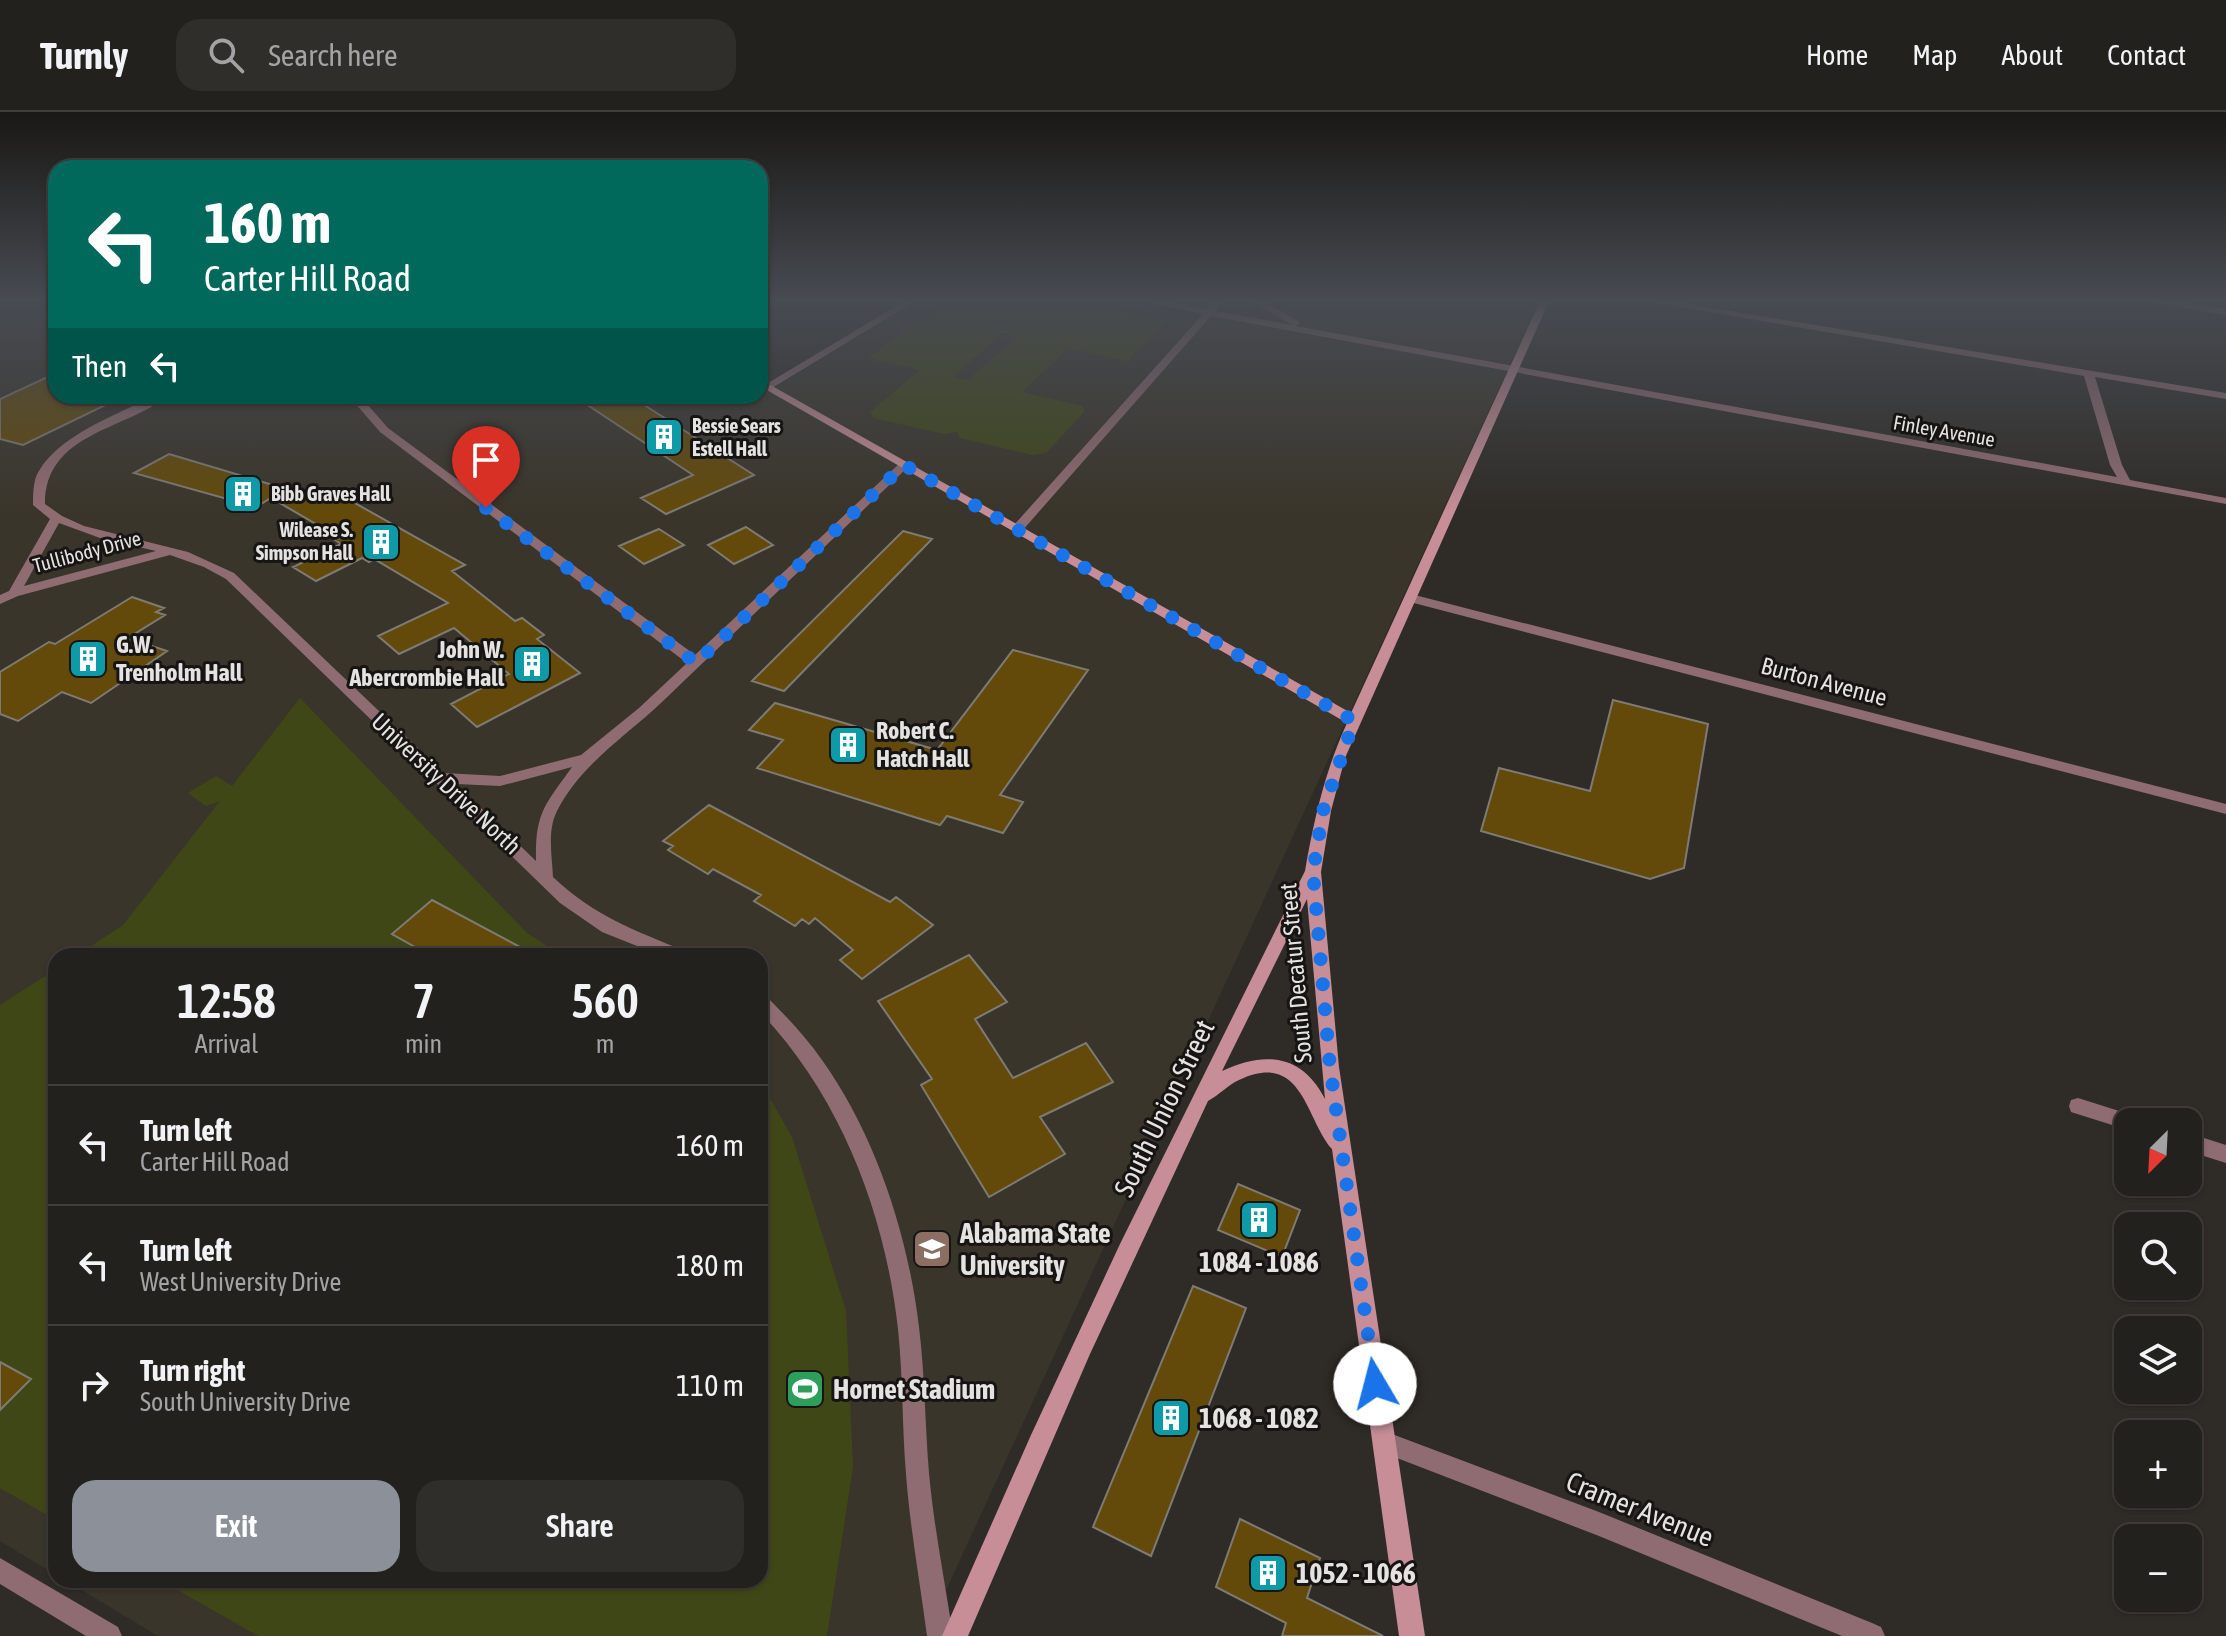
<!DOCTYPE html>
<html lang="en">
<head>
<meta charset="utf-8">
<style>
	:root { --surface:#23211d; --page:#2f2e2a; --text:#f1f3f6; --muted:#a3a3a4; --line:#403e3b; --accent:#8c9099 }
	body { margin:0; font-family:"Asap Condensed",sans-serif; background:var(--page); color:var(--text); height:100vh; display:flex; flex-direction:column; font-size:30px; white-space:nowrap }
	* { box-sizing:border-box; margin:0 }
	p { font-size:26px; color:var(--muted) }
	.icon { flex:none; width:44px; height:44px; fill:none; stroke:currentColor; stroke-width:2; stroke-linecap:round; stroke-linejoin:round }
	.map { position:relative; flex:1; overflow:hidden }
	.drawer { position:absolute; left:48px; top:836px; width:720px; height:640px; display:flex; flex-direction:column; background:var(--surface); border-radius:24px; box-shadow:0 2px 6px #0004,0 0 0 2px var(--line) }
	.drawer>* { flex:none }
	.guide { position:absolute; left:48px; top:48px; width:720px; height:244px; border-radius:24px; box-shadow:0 2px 6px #0004,0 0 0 2px var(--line); background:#00695c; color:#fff; overflow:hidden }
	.needle { width:52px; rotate:204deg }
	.buttons { position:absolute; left:2114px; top:996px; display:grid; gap:16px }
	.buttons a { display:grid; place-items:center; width:88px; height:88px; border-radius:16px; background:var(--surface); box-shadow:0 2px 6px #0004,0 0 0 2px var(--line); font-size:40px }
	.pin { position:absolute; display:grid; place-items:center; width:68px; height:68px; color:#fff; margin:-82px -34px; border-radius:50% 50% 50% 0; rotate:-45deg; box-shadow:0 0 8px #0007 }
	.pin .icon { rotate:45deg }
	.me { position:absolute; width:88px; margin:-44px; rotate:352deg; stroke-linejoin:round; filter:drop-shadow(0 0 6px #0008) }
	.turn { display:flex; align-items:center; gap:28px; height:168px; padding:0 24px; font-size:36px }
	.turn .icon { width:104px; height:104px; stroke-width:2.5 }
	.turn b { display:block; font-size:56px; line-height:68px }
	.then { display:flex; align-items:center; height:76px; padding:0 24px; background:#0003; gap:16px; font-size:30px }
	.eta { display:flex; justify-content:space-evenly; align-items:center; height:136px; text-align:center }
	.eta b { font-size:48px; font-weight:600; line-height:56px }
	.primary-button { display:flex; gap:16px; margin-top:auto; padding:16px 24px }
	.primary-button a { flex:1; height:92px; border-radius:24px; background:var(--accent); color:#fff; font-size:32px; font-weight:600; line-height:92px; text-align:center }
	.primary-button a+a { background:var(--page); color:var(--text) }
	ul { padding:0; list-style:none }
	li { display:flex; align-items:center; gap:24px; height:120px; padding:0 24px; border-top:2px solid var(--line) }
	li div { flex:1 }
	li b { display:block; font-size:30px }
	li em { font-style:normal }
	header { display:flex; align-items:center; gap:48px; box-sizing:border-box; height:112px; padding:0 40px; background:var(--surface); border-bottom:2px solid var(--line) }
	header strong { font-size:38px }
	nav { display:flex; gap:44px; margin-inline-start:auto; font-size:28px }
	.search { width:560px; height:72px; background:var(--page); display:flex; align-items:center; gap:20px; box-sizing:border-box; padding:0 28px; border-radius:24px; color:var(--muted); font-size:30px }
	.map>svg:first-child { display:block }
	.built { fill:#3a352a }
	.green { fill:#404716; fill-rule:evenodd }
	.building { fill:#634a0a; stroke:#7e7b75; stroke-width:2 }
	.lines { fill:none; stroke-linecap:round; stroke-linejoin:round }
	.minor { fill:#8f6c71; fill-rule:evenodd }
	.secondary { fill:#c78e97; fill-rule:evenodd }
	.route { stroke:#1a73e8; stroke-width:14; stroke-dasharray:0 25.2 }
	.labels { text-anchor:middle; stroke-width:6; stroke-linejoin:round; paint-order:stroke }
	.far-poi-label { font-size:20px; font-weight:bold; fill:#e4e3df; stroke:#161513; text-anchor:start }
	.far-street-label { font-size:20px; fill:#e4e3df; stroke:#161513 }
	.poi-label { font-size:24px; font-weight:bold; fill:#e4e3df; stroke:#161513; text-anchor:start }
	.street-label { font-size:24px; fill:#e4e3df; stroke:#161513 }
	.near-street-label { font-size:28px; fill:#e4e3df; stroke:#161513 }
	.near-poi-label { font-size:28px; font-weight:bold; fill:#e4e3df; stroke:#161513; text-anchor:start }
</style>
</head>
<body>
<header>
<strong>Turnly</strong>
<div class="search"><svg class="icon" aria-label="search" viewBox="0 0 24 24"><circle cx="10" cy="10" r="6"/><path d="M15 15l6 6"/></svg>Search here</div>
<nav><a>Home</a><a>Map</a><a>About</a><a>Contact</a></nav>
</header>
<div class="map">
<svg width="2226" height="1524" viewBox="0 0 2226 1524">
	<rect width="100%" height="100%" fill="#2f2c27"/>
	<!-- built -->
	<path class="built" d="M0 187H56V284H760V275L768 279 920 187H1118L1192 202 1202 187H1540L925 1524H158L65 1468H760V844H56V1463L0 1429Z"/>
	<!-- green -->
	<path class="green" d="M957 187H1059L1167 209 1128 249 1068 236 1022 280 1082 294 1085 299 1046 341 1033 343 960 326 957 320 944 322 873 306 870 300 920 258 868 246 916 209 932 207ZM1002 222 1016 226 968 268 953 265Z
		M300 586 527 821 563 844H76L123 813 220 689 206 694 188 681 216 664 232 674Z
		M56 857V1408L0 1376V893Z
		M760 969 792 1025 846 1199 853 1355 827 1524H258L160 1468H760Z"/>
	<!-- building -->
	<path class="building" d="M56 261V284H124L23 333 0 327V287Z
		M574 284H630L754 363 666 402 641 386 693 363Z
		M169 342 323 388 337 381 465 453 452 459 515 509 522 506 544 523 537 527 580 561 477 615 451 592 509 562 454 516 399 542 378 524 448 491 374 447 369 450 362 446 316 469 293 455 341 432 335 428 340 426 271 386 256 395 134 361Z
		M746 415 773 433 734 452 708 433Z
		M659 417 684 433 644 452 619 434Z
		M903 419 932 427 784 579 752 569Z
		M132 485 164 496 156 500 165 503 128 526 167 539 91 591 62 580 18 609 0 602V560L49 530 55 532Z
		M1013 538 1088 558 1000 683 1023 690 1003 721 947 704 940 713 757 656 783 628 749 618 775 591 937 638Z
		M1613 588 1708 612 1684 756 1650 767 1481 719 1499 656 1590 679Z
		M709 693 890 790 896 785 933 813 862 867 840 848 853 838 815 806 809 812 802 807 795 814 754 789 761 783 713 757 708 762 668 738 673 734 663 729Z
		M432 788 537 844H431L392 822Z
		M969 843 1007 890 975 907 1013 966 1086 931 1113 970 1040 1005 1065 1042 989 1085 921 973 932 967 878 889Z
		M1238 1072 1300 1098 1282 1145 1218 1118Z
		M1193 1174 1246 1196 1151 1444 1093 1415Z
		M0 1250 31 1267 0 1298Z
		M1240 1407 1320 1446 1307 1486 1383 1524H1282L1286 1511 1216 1475Z"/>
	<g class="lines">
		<!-- minor -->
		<path class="minor" d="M0 187H6L0 191Z
			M908 187H919L772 276 763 274Z
			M1132 187H1153L1206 197 1213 187H1222L1215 199 1292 213 1247 187H1259L1298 209 1300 211 1296 214 2117 365 2110 353 2084 264 1634 187H1658L2226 281V287L2095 265 2122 353 2130 368 2226 386V392L1211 204 1022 419H1014V413L1203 202Z
			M2134 187H2160L2226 197V203Z
			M155 284H168C125 318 45 321 45 392L62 404 84 414 188 440 234 461 444 661 500 664 581 643 639 596 687 551 380 320 349 284H360L388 316 695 543 900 351H908V355C826 434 743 512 662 590 625 625 581 652 557 699 547 719 552 743 553 765 594 804 634 818 685 839L687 844H662L602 820 560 791 226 467 204 455 170 443 18 484 0 492V483L9 479 50 407 33 393C33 385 33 376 35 368 50 326 118 302 155 284ZM59 411 100 426 156 439 24 474ZM572 655C545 693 535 700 536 749L456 672 500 674Z
			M1411 482 2226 692V702L1406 489 1405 486Z
			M760 882 766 884C786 904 806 925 822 948 876 1024 908 1123 919 1215 925 1264 925 1313 929 1361 934 1416 945 1470 953 1524H927C920 1470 910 1416 906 1362 902 1314 903 1265 898 1217 885 1101 841 985 760 900Z
			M2078 986 2135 1004 2137 1010H2128V1018L2071 1000 2069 994 2071 988Z
			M2188 1021 2226 1033V1051L2188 1039Z
			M1384 1319 1599 1400 1872 1511 1881 1515 1885 1524H1842L1599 1424 1384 1341 1376 1338 1373 1330 1376 1322Z
			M0 1446 118 1515 122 1524H86L0 1472Z"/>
		<!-- secondary -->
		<path class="secondary" d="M1541 187H1550L1345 646 1331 699 1321 760 1339 955 1425 1524H1399L1332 1037C1305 1006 1303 938 1239 968 1228 973 1219 983 1208 989L1090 1242 968 1524H942L1031 1323 1120 1132 1305 759C1314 707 1325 659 1347 611L760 274V267L1351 601ZM1307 787 1325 987C1302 942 1265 939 1222 959Z"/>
	</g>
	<!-- sky -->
	<linearGradient id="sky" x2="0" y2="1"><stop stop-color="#1a1815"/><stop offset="0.47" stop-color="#474b52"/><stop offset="1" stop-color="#474b52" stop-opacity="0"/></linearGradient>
	<rect width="2226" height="401" fill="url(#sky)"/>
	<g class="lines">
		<!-- route -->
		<path class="route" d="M486 396 696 551 904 353 1354 609 1323 699 1313 760 1330 955 1375 1272"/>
	</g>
	<!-- icons -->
	<defs>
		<g id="building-square" transform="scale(2)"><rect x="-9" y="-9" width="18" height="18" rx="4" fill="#0f9aa8" stroke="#161513"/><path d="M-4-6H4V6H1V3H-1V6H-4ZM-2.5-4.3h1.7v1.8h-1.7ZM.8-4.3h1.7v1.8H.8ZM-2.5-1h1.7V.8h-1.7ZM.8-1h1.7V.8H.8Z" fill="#fff"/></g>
		<g id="university-square" transform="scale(2)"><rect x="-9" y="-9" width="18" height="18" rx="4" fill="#8d6e63" stroke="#161513"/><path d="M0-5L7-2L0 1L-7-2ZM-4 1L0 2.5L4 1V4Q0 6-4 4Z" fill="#fff"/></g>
		<g id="stadium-square" transform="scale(2)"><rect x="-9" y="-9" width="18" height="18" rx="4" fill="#2e9e5b" stroke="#161513"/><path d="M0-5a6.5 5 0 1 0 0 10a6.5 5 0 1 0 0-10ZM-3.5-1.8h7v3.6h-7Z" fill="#fff"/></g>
	</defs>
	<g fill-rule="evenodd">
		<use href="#building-square" x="664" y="325"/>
		<use href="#building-square" x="243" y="382"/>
		<use href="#building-square" x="381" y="430"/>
		<use href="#building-square" x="88" y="547"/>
		<use href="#building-square" x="532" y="552"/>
		<use href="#building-square" x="848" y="633"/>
		<use href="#building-square" x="1259" y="1108"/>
		<use href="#university-square" x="932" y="1137"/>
		<use href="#stadium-square" x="805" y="1277"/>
		<use href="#building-square" x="1171" y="1306"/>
		<use href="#building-square" x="1268" y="1461"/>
	</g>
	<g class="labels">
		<!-- far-poi labels -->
		<g class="far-poi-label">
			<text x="692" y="321">Bessie Sears<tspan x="692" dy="23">Estell Hall</tspan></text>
			<text x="271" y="389">Bibb Graves Hall</text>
			<text x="353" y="425" text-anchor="end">Wilease S.<tspan x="353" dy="23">Simpson Hall</tspan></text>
		</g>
		<!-- far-street labels -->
		<g class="far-street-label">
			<text transform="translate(1944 319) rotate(10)" y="7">Finley Avenue</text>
			<text transform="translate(87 440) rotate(-15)" y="7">Tullibody Drive</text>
		</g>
		<!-- poi labels -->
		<g class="poi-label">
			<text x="116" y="541">G.W.<tspan x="116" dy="28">Trenholm Hall</tspan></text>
			<text x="504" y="546" text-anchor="end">John W.<tspan x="504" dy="28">Abercrombie Hall</tspan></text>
			<text x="876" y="627">Robert C.<tspan x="876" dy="28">Hatch Hall</tspan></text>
		</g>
		<!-- street labels -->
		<g class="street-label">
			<text transform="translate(1824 570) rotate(15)" y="8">Burton Avenue</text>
			<text transform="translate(446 672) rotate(43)" y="8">University Drive North</text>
			<text transform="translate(1296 861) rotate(-95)" y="8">South Decatur Street</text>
		</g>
		<!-- near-street labels -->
		<g class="near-street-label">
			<text transform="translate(1164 996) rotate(-64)" y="10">South Union Street</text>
			<text transform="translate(1640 1397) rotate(22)" y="10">Cramer Avenue</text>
		</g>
		<!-- near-poi labels -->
		<g class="near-poi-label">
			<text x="960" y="1131">Alabama State<tspan x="960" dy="32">University</tspan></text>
			<text x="1259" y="1160" text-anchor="middle">1084 - 1086</text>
			<text x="833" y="1287">Hornet Stadium</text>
			<text x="1199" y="1316">1068 - 1082</text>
			<text x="1296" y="1471">1052 - 1066</text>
		</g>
	</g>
</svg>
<div class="buttons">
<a><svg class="needle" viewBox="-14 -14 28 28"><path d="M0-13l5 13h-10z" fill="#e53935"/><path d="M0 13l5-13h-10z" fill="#a3a3a4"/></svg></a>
<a><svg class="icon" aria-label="search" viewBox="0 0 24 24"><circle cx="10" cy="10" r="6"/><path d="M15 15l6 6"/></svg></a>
<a><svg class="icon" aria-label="layers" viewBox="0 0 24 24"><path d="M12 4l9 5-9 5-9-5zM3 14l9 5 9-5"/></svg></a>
<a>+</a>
<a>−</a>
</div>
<div class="pin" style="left:486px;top:396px;background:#d93025"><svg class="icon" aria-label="arrive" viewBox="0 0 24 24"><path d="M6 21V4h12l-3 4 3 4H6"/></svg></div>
<svg class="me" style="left:1375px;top:1272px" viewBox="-20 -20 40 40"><circle r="19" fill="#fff"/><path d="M0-13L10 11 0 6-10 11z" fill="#1a73e8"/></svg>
<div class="guide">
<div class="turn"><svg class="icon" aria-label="left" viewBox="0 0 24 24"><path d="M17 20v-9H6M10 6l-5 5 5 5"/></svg><div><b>160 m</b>Carter Hill Road</div></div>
<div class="then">Then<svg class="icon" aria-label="left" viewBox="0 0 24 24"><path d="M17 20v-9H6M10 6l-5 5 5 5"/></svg></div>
</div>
<section class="drawer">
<div class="eta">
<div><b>12:58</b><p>Arrival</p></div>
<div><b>7</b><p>min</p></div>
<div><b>560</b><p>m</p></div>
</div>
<ul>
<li><svg class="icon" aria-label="left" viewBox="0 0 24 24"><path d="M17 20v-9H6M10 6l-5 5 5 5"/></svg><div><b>Turn left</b><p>Carter Hill Road</p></div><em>160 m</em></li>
<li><svg class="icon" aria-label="left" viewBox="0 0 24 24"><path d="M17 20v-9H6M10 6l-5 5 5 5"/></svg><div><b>Turn left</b><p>West University Drive</p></div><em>180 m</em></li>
<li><svg class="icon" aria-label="right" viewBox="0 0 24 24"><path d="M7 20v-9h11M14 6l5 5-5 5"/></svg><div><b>Turn right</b><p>South University Drive</p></div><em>110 m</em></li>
</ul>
<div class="primary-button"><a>Exit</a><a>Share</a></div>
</section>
</div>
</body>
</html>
